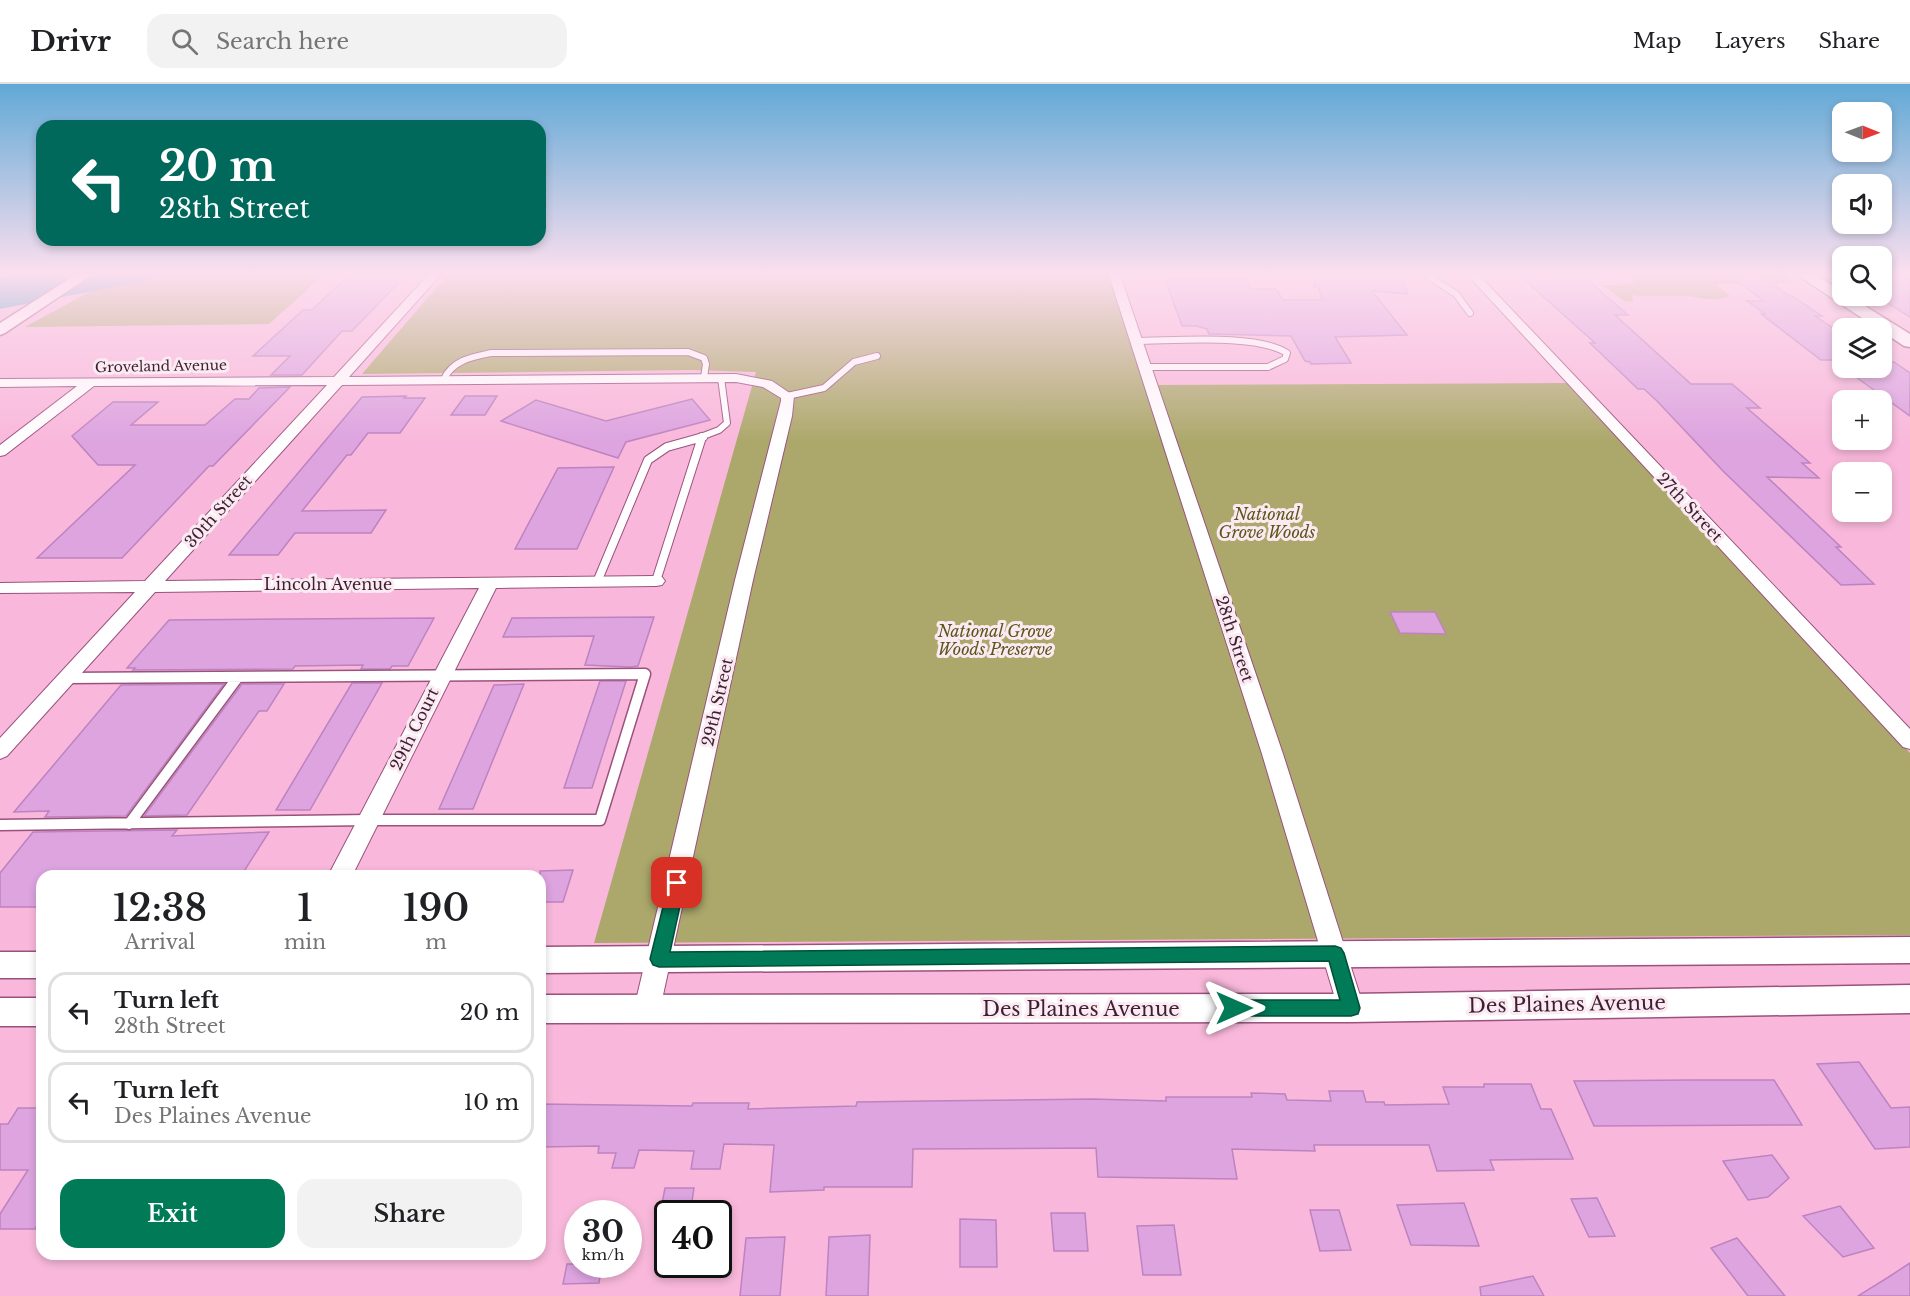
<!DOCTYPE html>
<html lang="en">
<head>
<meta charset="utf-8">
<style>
	:root { --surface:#fff; --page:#f2f2f2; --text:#202124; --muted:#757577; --line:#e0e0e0; --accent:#007a57 }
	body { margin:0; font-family:"Libre Baskerville",serif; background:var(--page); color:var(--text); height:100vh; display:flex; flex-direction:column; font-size:22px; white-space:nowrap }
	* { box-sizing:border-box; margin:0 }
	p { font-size:20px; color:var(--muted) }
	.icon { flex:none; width:33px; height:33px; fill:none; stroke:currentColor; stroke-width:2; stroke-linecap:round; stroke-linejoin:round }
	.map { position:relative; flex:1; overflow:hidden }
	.panel { position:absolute; left:36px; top:786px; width:510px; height:390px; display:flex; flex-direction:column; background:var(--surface); border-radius:18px; box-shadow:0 3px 9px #0003 }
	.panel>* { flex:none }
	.banner { position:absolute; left:36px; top:36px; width:510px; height:126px; border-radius:18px; box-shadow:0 3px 9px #0003; background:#00695c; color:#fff; overflow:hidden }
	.needle { width:39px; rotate:91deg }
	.buttons { position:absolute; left:1832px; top:18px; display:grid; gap:12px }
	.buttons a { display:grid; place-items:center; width:60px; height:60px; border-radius:12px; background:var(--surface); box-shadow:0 3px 9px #0003; font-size:30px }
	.speed { position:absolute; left:564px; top:1116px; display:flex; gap:12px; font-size:30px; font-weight:700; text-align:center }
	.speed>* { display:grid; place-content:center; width:78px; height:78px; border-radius:50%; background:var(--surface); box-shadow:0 3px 9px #0003; line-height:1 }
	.speed small { font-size:15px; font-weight:400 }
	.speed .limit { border:3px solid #111; border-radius:9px; background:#fff; color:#111 }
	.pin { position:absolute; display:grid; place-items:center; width:51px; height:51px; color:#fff; margin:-26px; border-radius:12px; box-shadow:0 3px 9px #0006 }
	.me { position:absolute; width:66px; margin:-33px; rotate:90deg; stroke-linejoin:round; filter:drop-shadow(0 0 4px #0008) }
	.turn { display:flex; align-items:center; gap:21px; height:126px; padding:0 24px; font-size:27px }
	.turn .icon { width:78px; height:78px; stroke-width:2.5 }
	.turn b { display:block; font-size:42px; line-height:51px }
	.eta { display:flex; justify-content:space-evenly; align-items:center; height:102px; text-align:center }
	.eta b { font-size:36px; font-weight:600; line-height:42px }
	.action { display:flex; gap:12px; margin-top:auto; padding:12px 24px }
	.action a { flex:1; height:69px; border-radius:18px; background:var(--accent); color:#fff; font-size:24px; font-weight:600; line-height:69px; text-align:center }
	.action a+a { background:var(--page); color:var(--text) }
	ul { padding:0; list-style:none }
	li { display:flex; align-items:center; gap:18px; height:81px; margin:0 12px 9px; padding:0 12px; border:3px solid var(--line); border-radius:18px }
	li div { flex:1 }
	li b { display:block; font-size:22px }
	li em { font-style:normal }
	header { display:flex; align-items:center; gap:36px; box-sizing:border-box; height:84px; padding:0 30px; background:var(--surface); border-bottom:2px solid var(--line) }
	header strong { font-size:28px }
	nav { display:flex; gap:33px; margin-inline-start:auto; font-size:21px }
	.search { width:420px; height:54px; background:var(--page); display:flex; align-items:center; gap:15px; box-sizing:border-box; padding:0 21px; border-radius:18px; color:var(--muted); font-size:22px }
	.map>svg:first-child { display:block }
	.green { fill:#aca86b }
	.water { fill:#3699bc }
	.building { fill:#dda4e0; stroke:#bd83c0; stroke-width:1.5 }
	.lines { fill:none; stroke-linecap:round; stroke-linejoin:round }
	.service-far2-casing { stroke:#9a527c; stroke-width:8 }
	.service-far1-casing { stroke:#9a527c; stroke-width:10 }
	.service-casing { stroke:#9a527c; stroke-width:13 }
	.minor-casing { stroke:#9a527c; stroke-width:2 }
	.tertiary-casing { stroke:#9a527c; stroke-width:3 }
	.secondary-casing { stroke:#9a527c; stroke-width:3 }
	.service-far2 { stroke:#fff; stroke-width:6 }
	.service-far1 { stroke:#fff; stroke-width:8 }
	.service { stroke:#fff; stroke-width:10 }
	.minor { fill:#fff; fill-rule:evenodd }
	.tertiary { fill:#fff; fill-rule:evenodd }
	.secondary { fill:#fff; fill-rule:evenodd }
	.route { fill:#007a57; stroke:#004f39; stroke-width:1.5 }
	.labels { text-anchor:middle; stroke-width:6; stroke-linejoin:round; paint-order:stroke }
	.far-street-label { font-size:14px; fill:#3d1f31; stroke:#fbeaf2 }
	.street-label { font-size:16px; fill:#3d1f31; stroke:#fbeaf2 }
	.park-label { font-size:16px; font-style:italic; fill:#5a561a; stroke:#fbeaf2 }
	.near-street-label { font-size:20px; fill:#3d1f31; stroke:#fbeaf2 }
</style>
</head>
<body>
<header>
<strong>Drivr</strong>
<div class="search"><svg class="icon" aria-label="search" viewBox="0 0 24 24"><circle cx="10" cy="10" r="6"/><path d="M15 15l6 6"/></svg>Search here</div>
<nav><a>Map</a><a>Layers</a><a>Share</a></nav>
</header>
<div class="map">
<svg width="1910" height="1212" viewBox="0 0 1910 1212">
	<rect width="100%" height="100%" fill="#f9b8db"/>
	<!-- green -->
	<path class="green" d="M191 188H327L269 240 25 243 91 207Z
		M450 188H1119L1155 301 1567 299 1910 669V851L594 859 756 288 691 286 362 290Z
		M1624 188H1777L1794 199 1715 200 1730 212C1714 219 1700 213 1684 212 1666 211 1650 214 1632 211L1633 218 1624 217 1602 201 1635 200Z"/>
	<!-- water -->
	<path class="water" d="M22 188H191L0 225V192Z"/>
	<!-- building -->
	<path class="building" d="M352 188H409L352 247H342L302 291H271L290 272H253L303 226H312Z
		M1314 188H1400L1408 210 1372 207 1407 251 1335 253 1351 279 1311 280 1310 278 1305 277 1291 252 1209 250 1207 245 1196 242H1182L1165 195H1246L1251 205H1276L1283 216H1322L1319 204 1314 203Z
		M1516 188H1547L1552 192H1583L1628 231H1615L1691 300H1732L1760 324H1747L1810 379H1802L1819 394 1767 393 1841 463H1836L1874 500 1841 501 1723 387 1657 317 1644 305H1638L1590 259H1595Z
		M1747 188H1755L1789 212H1792L1822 232H1815L1842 250V276H1821L1761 230H1765L1747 217H1764L1739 199Z
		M1910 188V233L1881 215V189Z
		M1894 278 1910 289V332L1849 288H1881V279Z
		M290 303 213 382H209L122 474H37L135 381H98L72 352 113 318H158L131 341H205L235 315H249L259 304Z
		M406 312 404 314H425L400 349H368L351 371H347L302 427 386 426 371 449H295L278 471H229L362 313Z
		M465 312H497L485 331H451Z
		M692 315 710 336 626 358 618 374 501 337 536 316 606 337Z
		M614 383 577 465H515L558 384Z
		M1390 528H1435L1446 550 1400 549Z
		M654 533 638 582 630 583 585 581 594 552 503 553 512 534Z
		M434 534 408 582H392L390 585H361L363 581 295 582 293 585 133 586 135 584H127L169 536Z
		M600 597H626L592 704H564Z
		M352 599H382L310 726H276Z
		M224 600 126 732 45 733 49 727 14 728 121 601Z
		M242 600H284L267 627H259L187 731 144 732Z
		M524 600 473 725H439L494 601Z
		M177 746 172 752 269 748 241 792H42V823H0V789L33 748Z
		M573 786 563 818H540V787Z
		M1859 978 1891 1024 1910 1023V1063L1875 1065 1817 980Z
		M1691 996H1774L1802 1041 1594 1042 1574 997Z
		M1484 1000H1531L1541 1025H1551L1573 1075 1490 1076 1494 1086 1437 1087 1429 1061H1314L1315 1067 1232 1065 1237 1095 1162 1094 1098 1093 1096 1064 913 1065 912 1103H824V1106L770 1108 774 1061 724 1060 720 1085H691L694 1067 639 1066 634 1084H612L616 1069H598L599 1062 540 1063V1020L692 1022 693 1019H749L748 1025 856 1022 857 1018 926 1017 1092 1015 1166 1017V1013H1252L1251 1009 1285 1010 1287 1016 1331 1017 1329 1007H1363L1366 1018H1384L1385 1021 1449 1020 1443 1003H1484Z
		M18 1024H42V1133L35 1145H0V1130L28 1086H0V1040H8Z
		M1772 1071 1789 1094 1768 1113 1748 1116 1723 1077Z
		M665 1104H694L690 1130H660Z
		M1597 1114 1615 1152 1589 1153 1571 1115Z
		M1464 1119 1479 1162 1411 1161 1397 1121Z
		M1840 1122 1874 1164 1843 1173 1803 1132Z
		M1310 1126H1339L1351 1166 1320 1167Z
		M1051 1129H1085L1088 1167H1054Z
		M960 1135 996 1136 997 1183H960Z
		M1174 1141 1181 1191H1143L1137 1142Z
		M870 1151 868 1212H826L829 1153Z
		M785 1153 780 1212H740L746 1154Z
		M1737 1154 1785 1212H1748L1711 1164Z
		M1910 1179V1212H1858L1887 1194Z
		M567 1180H602L599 1199 563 1200Z
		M1533 1192 1544 1212H1481L1480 1203Z"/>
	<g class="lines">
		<!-- service-far2 casing -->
		<g class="service-far2-casing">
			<path id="service-far2" d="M1422 188 1456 210 1470 229
				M1135 257C1174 257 1256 249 1287 269L1285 275 1268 283H1143
				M444 295C453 276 472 273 491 269L688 268 704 274 706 280 704 294
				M787 312 824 304 854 278 877 272
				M698 354 719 346 727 339 721 294
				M701 354 702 352"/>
		</g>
		<!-- service-far1 casing -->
		<g class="service-far1-casing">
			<path id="service-far1" d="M656 497 702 353
				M597 498 648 376 667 363 703 353"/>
		</g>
		<!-- service casing -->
		<g class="service-casing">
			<path id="service" d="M129 740 238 593
				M0 741 370 736H600L645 590 66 594"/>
		</g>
		<!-- minor casing -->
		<g class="minor-casing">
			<path id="minor" d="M431 188H443L349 293 736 290 772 297 794 312 792 332 753 496 660 925 656 933 647 937 638 933 634 925 735 496 781 317V314L763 303 736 298 342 301 165 497 656 492 662 493 665 497 662 501 656 502 496 504 352 792H328L479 504 155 508 7 672 0 675V654L135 508 0 509V499L145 497 327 301 94 302 5 371 0 372V361L77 302 0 303V295L334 293Z
				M1108 188H1119L1283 670 1364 924 1360 932 1351 936 1342 932 1338 924 1262 670Z
				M1465 188H1476L1910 645V665L1903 663Z"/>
		</g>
		<!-- tertiary casing -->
		<g class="tertiary-casing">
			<path id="tertiary" d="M80 188H96L5 249 0 251V239Z
				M1910 853V879L540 889V863Z
				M0 868H42V894H0Z
				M1910 901V929L1351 938 540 939V911L1351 910Z
				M0 914H42V942H0Z"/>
		</g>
		<!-- secondary casing -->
		<g class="secondary-casing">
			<path id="secondary" d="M1793 188H1811L1842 207V212H1849L1910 250V263L1904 262Z"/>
		</g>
		<!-- service-far2 -->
		<use href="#service-far2" class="service-far2"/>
		<!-- service-far1 -->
		<use href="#service-far1" class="service-far1"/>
		<!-- service -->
		<use href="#service" class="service"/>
		<!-- minor -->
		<use href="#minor" class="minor"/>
		<!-- tertiary -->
		<use href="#tertiary" class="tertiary"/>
		<!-- secondary -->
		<use href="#secondary" class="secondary"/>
	</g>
	<!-- sky -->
	<linearGradient id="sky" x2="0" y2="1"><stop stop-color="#61a9d6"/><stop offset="0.53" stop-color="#fcdfef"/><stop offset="1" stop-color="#fcdfef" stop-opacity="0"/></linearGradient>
	<rect width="1910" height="358" fill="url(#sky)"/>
	<!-- route -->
	<path class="route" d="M677 793 683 794 685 799 670 868 1335 862 1341 864 1344 869 1360 924 1358 930 1351 932H1234L1228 930 1225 924 1228 919 1234 916H1340L1329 877 659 883 653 881 650 875 669 799 671 794Z"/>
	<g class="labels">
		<!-- far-street labels -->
		<g class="far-street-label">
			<text transform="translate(161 282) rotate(-1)" y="5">Groveland Avenue</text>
		</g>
		<!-- street labels -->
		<g class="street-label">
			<text transform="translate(1690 423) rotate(47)" y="6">27th Street</text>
			<text transform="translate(218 427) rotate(-48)" y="6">30th Street</text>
			<text x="328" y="506">Lincoln Avenue</text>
			<text transform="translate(1235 555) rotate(72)" y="6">28th Street</text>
			<text transform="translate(717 618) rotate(-77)" y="6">29th Street</text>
			<text transform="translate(414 645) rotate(-64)" y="6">29th Court</text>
		</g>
		<!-- park labels -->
		<g class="park-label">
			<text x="1267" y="436">National<tspan x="1267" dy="18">Grove Woods</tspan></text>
			<text x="995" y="553">National Grove<tspan x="995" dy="18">Woods Preserve</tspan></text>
		</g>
		<!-- near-street labels -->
		<g class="near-street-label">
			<text transform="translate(1567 920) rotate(-1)" y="7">Des Plaines Avenue</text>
			<text x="1081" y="932">Des Plaines Avenue</text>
		</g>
	</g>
</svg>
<div class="buttons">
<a><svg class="needle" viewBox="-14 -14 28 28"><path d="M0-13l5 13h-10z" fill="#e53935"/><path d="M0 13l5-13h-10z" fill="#757577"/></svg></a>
<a><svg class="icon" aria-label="sound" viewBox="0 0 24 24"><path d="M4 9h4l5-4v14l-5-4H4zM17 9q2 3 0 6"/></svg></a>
<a><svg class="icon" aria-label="search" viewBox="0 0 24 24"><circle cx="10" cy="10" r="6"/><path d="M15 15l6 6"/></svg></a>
<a><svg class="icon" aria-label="layers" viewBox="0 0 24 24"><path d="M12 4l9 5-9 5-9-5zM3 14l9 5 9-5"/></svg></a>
<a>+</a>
<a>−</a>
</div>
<div class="speed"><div>30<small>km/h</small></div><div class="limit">40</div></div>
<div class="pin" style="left:677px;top:799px;background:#d93025"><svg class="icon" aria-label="arrive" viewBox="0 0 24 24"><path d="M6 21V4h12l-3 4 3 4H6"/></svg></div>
<svg class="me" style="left:1234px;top:924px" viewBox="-20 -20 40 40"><path d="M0-17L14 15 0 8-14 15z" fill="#007a57" stroke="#fff" stroke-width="4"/></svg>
<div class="banner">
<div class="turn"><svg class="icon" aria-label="left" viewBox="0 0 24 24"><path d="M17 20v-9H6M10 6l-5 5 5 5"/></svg><div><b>20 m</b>28th Street</div></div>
</div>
<section class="panel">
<div class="eta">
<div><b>12:38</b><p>Arrival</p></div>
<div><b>1</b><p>min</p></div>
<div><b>190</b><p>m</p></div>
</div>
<ul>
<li><svg class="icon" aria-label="left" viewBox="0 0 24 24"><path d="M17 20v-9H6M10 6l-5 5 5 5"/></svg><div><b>Turn left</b><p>28th Street</p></div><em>20 m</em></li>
<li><svg class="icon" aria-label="left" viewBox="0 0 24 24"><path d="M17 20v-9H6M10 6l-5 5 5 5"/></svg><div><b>Turn left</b><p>Des Plaines Avenue</p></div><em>10 m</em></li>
</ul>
<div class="action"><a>Exit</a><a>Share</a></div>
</section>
</div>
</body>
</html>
